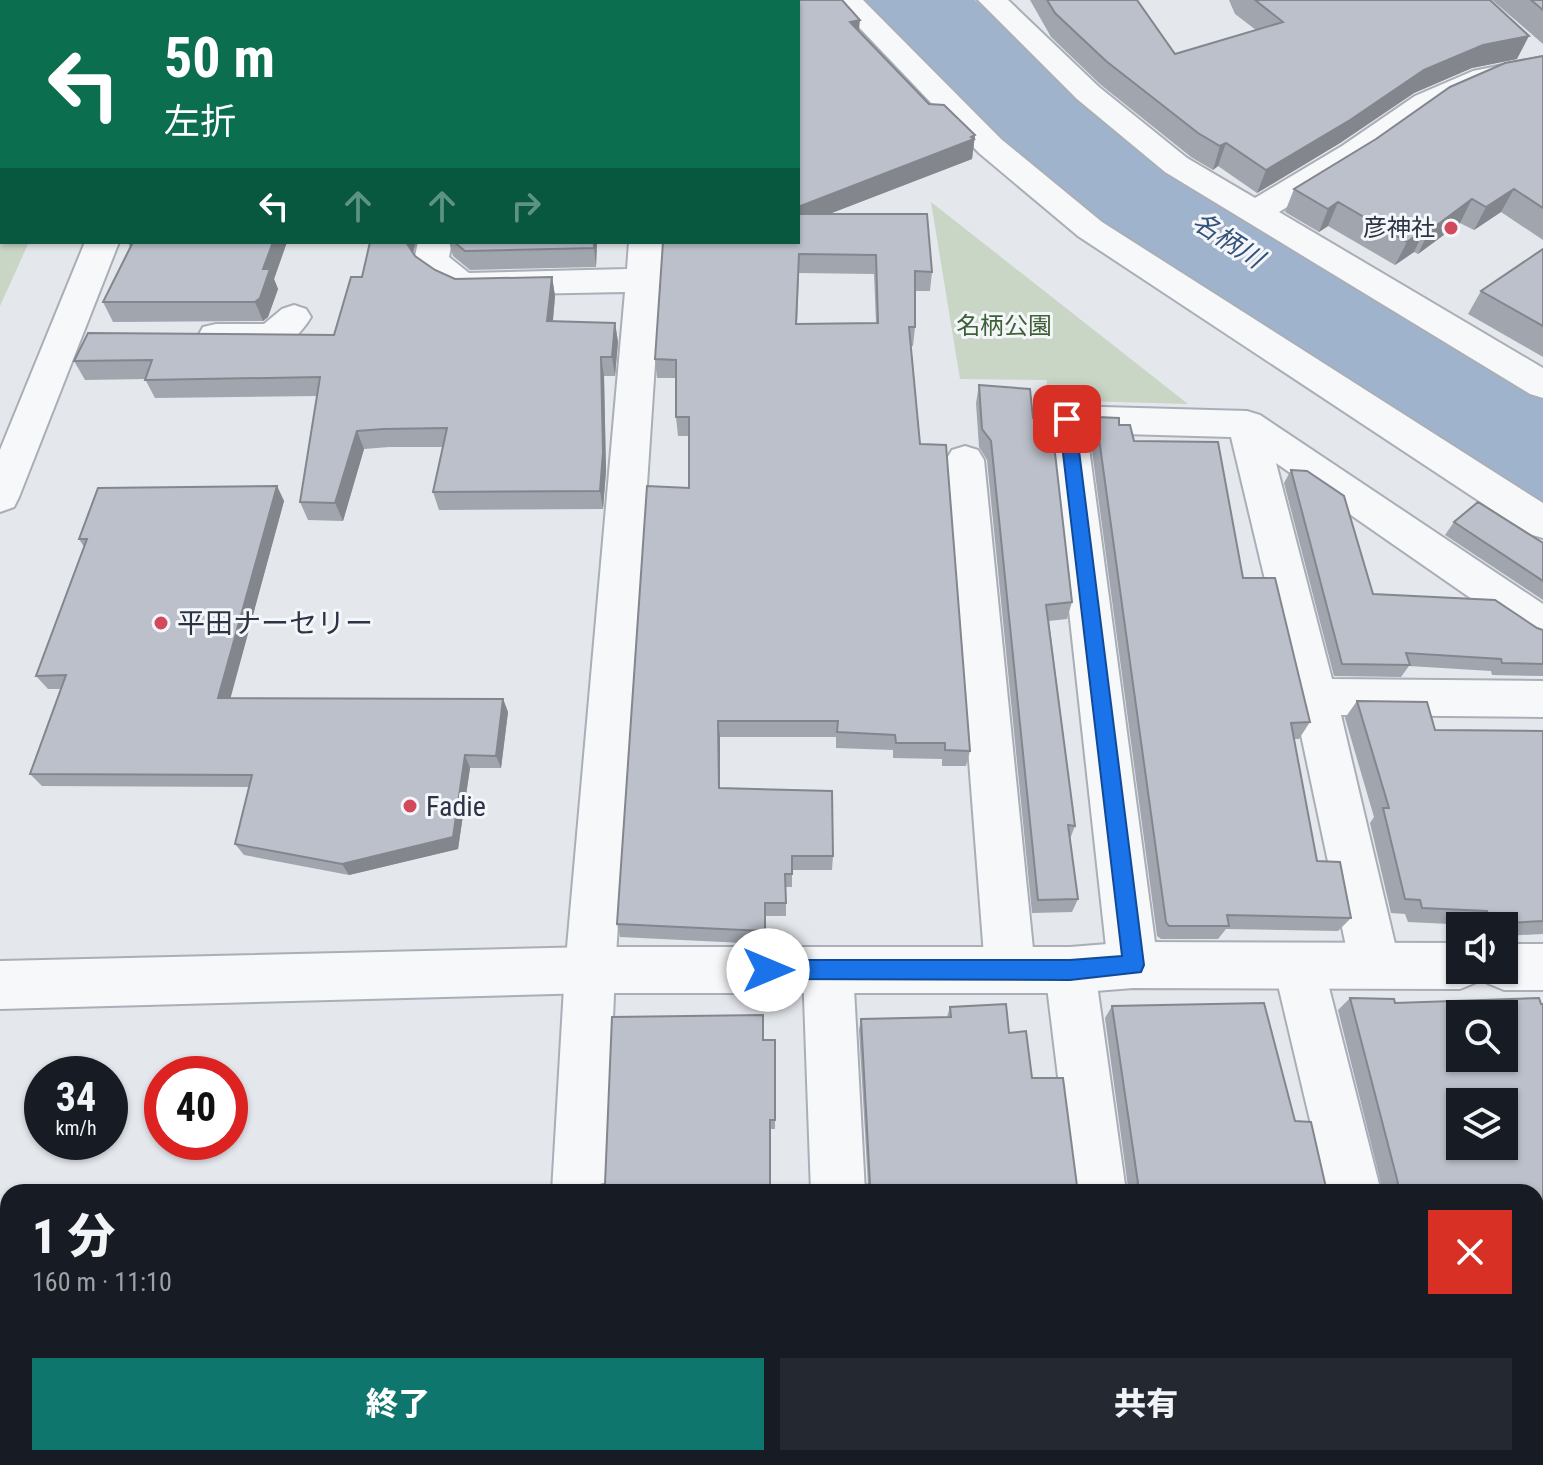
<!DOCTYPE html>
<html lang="ja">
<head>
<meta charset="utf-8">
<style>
	:root { --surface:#171b24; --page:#242831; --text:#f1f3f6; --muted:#9ea1a6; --accent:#0f766e }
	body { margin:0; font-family:"Roboto Condensed","Noto Sans JP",sans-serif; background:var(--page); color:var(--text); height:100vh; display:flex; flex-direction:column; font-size:30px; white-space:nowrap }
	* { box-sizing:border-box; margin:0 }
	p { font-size:26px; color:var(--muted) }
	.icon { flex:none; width:44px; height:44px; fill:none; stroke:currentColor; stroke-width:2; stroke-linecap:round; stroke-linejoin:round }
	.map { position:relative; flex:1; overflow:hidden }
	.details { position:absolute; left:0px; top:1184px; width:1544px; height:282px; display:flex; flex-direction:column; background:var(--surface); border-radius:24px 24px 0 0; box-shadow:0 2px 6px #0004 }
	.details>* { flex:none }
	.banner { position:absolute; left:0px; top:0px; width:800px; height:244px; box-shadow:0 2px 6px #0004; background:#0b6e4f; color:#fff; overflow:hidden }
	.buttons { position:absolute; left:1446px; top:912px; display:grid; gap:16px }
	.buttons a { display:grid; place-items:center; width:72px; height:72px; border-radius:0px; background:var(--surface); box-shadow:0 2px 6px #0004; font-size:40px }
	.speed { position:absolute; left:24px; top:1056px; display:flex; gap:16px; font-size:40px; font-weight:700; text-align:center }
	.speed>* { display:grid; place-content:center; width:104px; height:104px; border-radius:50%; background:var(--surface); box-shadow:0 2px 6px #0004; line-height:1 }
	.speed small { font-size:20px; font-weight:400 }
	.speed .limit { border:12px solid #d22; background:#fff; color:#111 }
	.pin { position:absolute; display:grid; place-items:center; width:68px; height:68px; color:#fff; margin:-34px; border-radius:16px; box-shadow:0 4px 12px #0006 }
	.me { position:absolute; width:88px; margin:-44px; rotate:90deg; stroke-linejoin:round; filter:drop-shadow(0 0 6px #0008) }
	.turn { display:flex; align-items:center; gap:28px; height:168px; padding:0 32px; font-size:36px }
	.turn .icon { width:104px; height:104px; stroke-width:2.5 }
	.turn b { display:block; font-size:56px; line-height:68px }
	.lanes { display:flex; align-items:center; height:76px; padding:0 32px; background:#0003; justify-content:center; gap:40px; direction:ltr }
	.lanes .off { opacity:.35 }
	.round { display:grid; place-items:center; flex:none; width:84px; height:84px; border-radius:0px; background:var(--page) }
	.summary { display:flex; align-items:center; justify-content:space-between; height:136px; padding:0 32px }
	h1 { font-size:48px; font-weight:800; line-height:60px }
	.cta { display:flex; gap:16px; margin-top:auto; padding:16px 32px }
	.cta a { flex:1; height:92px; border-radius:0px; background:var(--accent); color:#fff; font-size:32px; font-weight:800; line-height:92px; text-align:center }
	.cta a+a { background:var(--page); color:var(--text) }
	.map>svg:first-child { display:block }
	.green { fill:#c9d6c5 }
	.water { fill:#9fb4cc }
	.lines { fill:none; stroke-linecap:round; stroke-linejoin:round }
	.minor-casing { stroke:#a9aeb7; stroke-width:4 }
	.tertiary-casing { stroke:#a9aeb7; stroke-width:4 }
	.minor { fill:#f7f8fa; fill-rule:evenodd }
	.tertiary { fill:#f7f8fa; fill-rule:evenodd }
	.wall { fill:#a1a5ae; fill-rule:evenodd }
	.shaded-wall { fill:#83868d }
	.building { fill:#bbc0ca; stroke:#83868d; stroke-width:2; fill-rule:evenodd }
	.route { fill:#1a73e8; stroke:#114b97; stroke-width:2 }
	.poi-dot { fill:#d1495b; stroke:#f4f6f9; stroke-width:3 }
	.labels { text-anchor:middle; stroke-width:6; stroke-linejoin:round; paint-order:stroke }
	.far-poi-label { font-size:24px; fill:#2b3445; stroke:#f4f6f9; text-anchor:end }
	.far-park-label { font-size:24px; fill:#3f6138; stroke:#f4f6f9 }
	.far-water-label { font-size:26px; font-style:italic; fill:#34527a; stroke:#f4f6f9 }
	.poi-label { font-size:28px; fill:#2b3445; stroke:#f4f6f9; text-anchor:start }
</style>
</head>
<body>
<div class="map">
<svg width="1543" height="1465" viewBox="0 0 1543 1465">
	<rect width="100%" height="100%" fill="#e4e7ec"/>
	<!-- green -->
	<path class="green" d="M0 171 2 242H29L0 306Z
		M931 202 1188 404 1045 400 1047 380 960 379Z"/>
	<!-- water -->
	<path class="water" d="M861 0H975L1089 104 1543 396V512L1104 228 1037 177Z"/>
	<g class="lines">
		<!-- minor casing -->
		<g class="minor-casing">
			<path id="minor" d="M833 0H863L1001 139 1102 222 1543 503V538L1529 534 1078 236 979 153Z
				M978 0H1008L1099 87 1187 158 1255 198 1342 146 1415 96 1473 71 1543 57V75L1492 84 1437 108 1364 160 1279 212 1543 368V398L1530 394 1165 172 1077 99Z
				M418 242H452L449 257 469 273 627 269 629 242H663L615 970 606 1192H552L565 970 625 292 461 295C444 291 424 276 414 261Z
				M294 305 306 309 311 317C306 326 295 339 285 345 270 353 220 349 203 345L198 336 203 327 216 324H264L282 309Z
				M1067 406 1247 411 1260 415 1543 604V643L1528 638 1276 463 1332 679 1543 681V717L1341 715 1400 965 1392 981 1375 988 1358 981 1350 965 1293 697 1231 437 1087 433 1158 965 1150 981 1133 988 1116 981 1108 965 1048 419 1054 410Z
				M965 446 978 450 984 460 1035 969 1027 985 1010 992 993 985 985 969 946 460 952 450Z
				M1299 945 1316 952 1324 968 1381 1192H1327L1274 968 1282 952Z
				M828 947 845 954 853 970 865 1192H811L803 970 811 954Z
				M1070 947 1087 954 1095 970 1126 1192H1072L1045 970 1053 954Z
				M535 1458H595V1465H535Z
				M820 1458H880L881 1465H821Z
				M1104 1458H1164L1165 1465H1105Z
				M1390 1458H1450L1452 1465H1392Z"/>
		</g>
		<!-- tertiary casing -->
		<g class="tertiary-casing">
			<path id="tertiary" d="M85 242H119L19 497 14 507 0 512V450Z
				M1133 942 1460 943V970H1504V944H1543V990H1504L1487 983 1482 972 1477 982 1460 989 1133 988 1070 993H590L0 1009V961L590 947H1070Z"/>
		</g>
		<!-- minor -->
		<use href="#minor" class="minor"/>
		<!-- tertiary -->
		<use href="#tertiary" class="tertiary"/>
	</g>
	<!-- wall -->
	<path class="wall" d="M0 0H140L139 2H2V125H0Z
		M1030 0H1137L1175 54 1256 30 1235 14 1229 0H1490L1517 59 1472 68 1414 93 1340 143 1257 193 1218 166 1213 170 1191 157 1101 85 1051 37Z
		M1492 0H1543V44Z
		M859 32 929 104 975 135 972 159 829 214 932 272 930 291H915V327L913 346H911L920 444 970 751 966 766H942V759L893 758V750L836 748V737H720V788L833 856 832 870H792V887H786V916H765V944L620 937 617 924 689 488V436H678L676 417V378H657L655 359ZM799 273 874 274 876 323 797 324Z
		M1543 56V240L1501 212 1474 230 1460 223 1418 254 1414 252 1395 265 1328 226 1319 232 1285 212 1294 189Z
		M128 242H287L274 279 278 289 268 317 263 321 113 322 103 302 130 247Z
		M370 242H416L413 253 415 256 435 270 455 279 552 277 555 296 553 321 615 323 618 342 615 376H604L606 471 603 509 439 510 433 492 443 447H389L364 449 343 521 308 520 300 502 317 396 155 398 145 379 85 380 74 361 334 335 362 277Z
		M449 242H597L596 267 470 270 453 256Z
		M1543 249V357L1468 314 1481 291Z
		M979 385 1033 418 1072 602 1067 619 1049 621 1075 826 1070 839 1078 899 1072 912 1032 913 987 460 979 447 976 403Z
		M1096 417 1119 425 1243 578 1310 722 1299 739H1294L1317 861 1351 918 1338 931 1226 929 1218 939H1161L1157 936 1090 436Z
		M1291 470 1373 594 1543 630V676L1492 675 1491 671 1409 666 1401 677 1334 676 1284 483Z
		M277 486 284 501 230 698 503 699 508 712 501 768H470L458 849 349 875 244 855 235 844 249 787 42 786 30 774 61 689H48L36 676 84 547 79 539Z
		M1454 522 1543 543V600L1445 535Z
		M1357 701 1435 730 1543 731V934L1504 936V926H1471V925L1408 922 1405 914 1391 913 1370 823 1374 817 1345 718Z
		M1350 998 1394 999 1395 1003 1539 998 1541 1004H1543V1465H1454L1451 1458H1536V1192H1383L1338 1010ZM1460 1014H1504V1058H1460ZM1460 1102H1504V1146H1460Z
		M1112 1006 1295 1121 1327 1192H856L857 1187 868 1184 859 1030 861 1019 947 1017 950 1007 1009 1033 1032 1078 1077 1186 1128 1187 1105 1018Z
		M764 1040H775V1129H770L605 1184Z
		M1166 1458H1353L1354 1465H1168Z"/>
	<!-- shaded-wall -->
	<path class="shaded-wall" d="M111 0H140L139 2H110Z
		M349 0H361L360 2H348Z
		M860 20 858 39 850 22Z
		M1529 36 1517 59 1472 68 1414 93 1340 143 1257 193 1266 170 1424 70 1483 45Z
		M975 135 972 159 798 226V207Z
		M1226 143 1218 166 1213 170 1220 146Z
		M1514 189 1501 212 1474 230 1486 207Z
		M1472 199 1460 223 1418 254 1429 231Z
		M1338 202 1328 226 1319 232 1328 209Z
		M1425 229 1414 252 1395 265 1407 242Z
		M273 242H287L274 279 278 289 268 317 263 321 255 302 263 269Z
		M406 242H416L411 260Z
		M594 242H597L596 267 594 248Z
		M552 277 555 296 551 340 547 321Z
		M615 323 618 342 615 376 612 357Z
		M601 357 604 376 606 471 603 509 600 491Z
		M357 431 364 449 343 521 335 503Z
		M277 486 284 501 227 711 218 698Z
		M503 699 508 712 501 768 496 756Z
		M718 721 720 737V803L719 788Z
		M465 755 470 768 458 849 349 875 342 864Z"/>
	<!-- building -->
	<path class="building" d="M0 0H111L110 2H2V95H0Z
		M304 0H349L348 2H303Z
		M423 0H842L860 20 850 22 929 104 944 105 975 135 971 137 974 139 798 207V2H423Z
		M1047 0H1137L1175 54 1283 22 1255 0H1490L1529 36 1483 45 1424 70 1350 120 1266 170 1226 143 1220 146 1198 133 1106 61 1055 13Z
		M1531 0H1543V10Z
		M1543 56V208L1514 189 1486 207 1472 199 1429 231 1425 229 1407 242 1338 202 1328 209 1294 189 1376 139 1450 87 1505 63Z
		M798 214H927L932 272 915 271V327H909L920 444 946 445 970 751 945 750V743H896L895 735 837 732 838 721H718L719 788 832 791 833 856H792V874H785L786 903H765V931L617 924 647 486 689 488V417H676V360L655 359 663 242H798ZM799 254 876 255 878 323 796 324Z
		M133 242H273L263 269H270L260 298 255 302H103Z
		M370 242H406L415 256 435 270 455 279 552 277 547 321 615 323 612 357H601L603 452 600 491 433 492 447 428 383 429 357 431 335 503 300 502 320 377 145 380 152 360 74 361 88 333 334 335 351 277H362Z
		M454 242H594V248L465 251Z
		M1543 249V326L1481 291Z
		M979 385 1030 389 1033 418H1051L1072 602 1046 605 1075 826 1068 825 1078 899 1038 900 991 441 982 429Z
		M1096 417 1119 418V425H1130L1134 441 1218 442 1243 578H1275L1310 722 1291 723 1317 861 1340 862 1351 918 1227 915 1229 926H1169L1166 922Z
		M1291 470 1307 471 1344 496 1373 594 1495 600 1537 628 1543 630V664L1502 663 1501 659 1406 653 1410 665 1342 664Z
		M277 486 218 698 503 699 496 756 465 755 453 837 342 864 235 844 252 775 30 774 66 675 36 676 87 539H79L98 488Z
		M1478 502 1543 543V581L1454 522Z
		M1357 701 1427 702 1435 730 1543 731V921L1491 924 1487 911 1422 908 1420 900 1405 899 1383 808H1389Z
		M1350 998 1394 999 1395 1003 1539 998 1541 1004H1543V1465H1471L1473 1463 1470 1458H1536V1192H1396L1395 1187 1398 1183ZM1460 1014H1504V1058H1460ZM1460 1102H1504V1146H1460Z
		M1264 1003 1295 1121 1311 1122 1327 1192H857V1187L870 1184 861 1019 951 1017 950 1007 1006 1004 1009 1033 1026 1031 1032 1078H1063L1077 1186 1135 1187 1138 1183 1112 1006Z
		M763 1015V1040H775V1120H770V1192H589V1187L605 1184 612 1017Z
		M592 1458H799V1465H591L593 1463Z
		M886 1458H1063L1064 1465H885L887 1463Z
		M1178 1458H1353L1354 1465H1177L1179 1463Z"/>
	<!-- route -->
	<path class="route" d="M1067 414 1075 419 1144 965 1141 972 1070 980 768 979 761 977 758 970 761 963 768 960H1070L1122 956 1059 419Z"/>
	<!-- markers -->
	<g class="poi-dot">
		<circle cx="1451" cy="228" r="8"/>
		<circle cx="161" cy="623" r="8"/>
		<circle cx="410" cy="806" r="8"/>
	</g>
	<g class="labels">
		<!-- far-poi labels -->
		<g class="far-poi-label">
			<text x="1435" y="236">彦神社</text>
		</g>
		<!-- far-park labels -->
		<g class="far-park-label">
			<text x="1004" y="334">名柄公園</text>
		</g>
		<!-- far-water labels -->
		<g class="far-water-label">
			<text transform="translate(1228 240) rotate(33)" y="9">名柄川</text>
		</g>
		<!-- poi labels -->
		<g class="poi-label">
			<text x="177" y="633">平田ナーセリー</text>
			<text x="426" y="816">Fadie</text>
		</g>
	</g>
</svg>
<div class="buttons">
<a><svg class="icon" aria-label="sound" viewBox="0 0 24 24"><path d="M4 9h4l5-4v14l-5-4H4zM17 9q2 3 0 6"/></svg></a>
<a><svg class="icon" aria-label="search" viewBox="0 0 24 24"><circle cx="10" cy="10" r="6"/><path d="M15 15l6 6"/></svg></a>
<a><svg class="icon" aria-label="layers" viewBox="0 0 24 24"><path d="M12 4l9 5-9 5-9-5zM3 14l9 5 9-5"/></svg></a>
</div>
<div class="speed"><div>34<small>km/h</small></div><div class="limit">40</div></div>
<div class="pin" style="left:1067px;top:419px;background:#d93025"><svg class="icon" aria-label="arrive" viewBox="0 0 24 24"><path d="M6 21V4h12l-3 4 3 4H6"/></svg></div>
<svg class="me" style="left:768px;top:970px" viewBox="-20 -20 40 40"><circle r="19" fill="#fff"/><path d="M0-13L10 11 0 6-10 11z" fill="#1a73e8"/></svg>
<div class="banner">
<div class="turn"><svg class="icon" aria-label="left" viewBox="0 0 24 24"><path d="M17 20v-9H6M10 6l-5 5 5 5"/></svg><div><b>50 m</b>左折</div></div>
<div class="lanes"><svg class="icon" aria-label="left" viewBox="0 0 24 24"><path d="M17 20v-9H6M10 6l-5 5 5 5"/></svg><svg class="icon off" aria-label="ahead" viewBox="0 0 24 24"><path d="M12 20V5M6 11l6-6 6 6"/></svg><svg class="icon off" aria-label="ahead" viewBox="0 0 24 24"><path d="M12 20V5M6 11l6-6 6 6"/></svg><svg class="icon off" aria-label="right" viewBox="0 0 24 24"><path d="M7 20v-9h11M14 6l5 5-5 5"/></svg></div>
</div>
<section class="details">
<div class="summary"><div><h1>1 分</h1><p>160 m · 11:10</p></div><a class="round" style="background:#d93025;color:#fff"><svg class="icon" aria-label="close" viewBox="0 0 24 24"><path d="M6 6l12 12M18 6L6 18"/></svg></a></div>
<div class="cta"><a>終了</a><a>共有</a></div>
</section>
</div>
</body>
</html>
